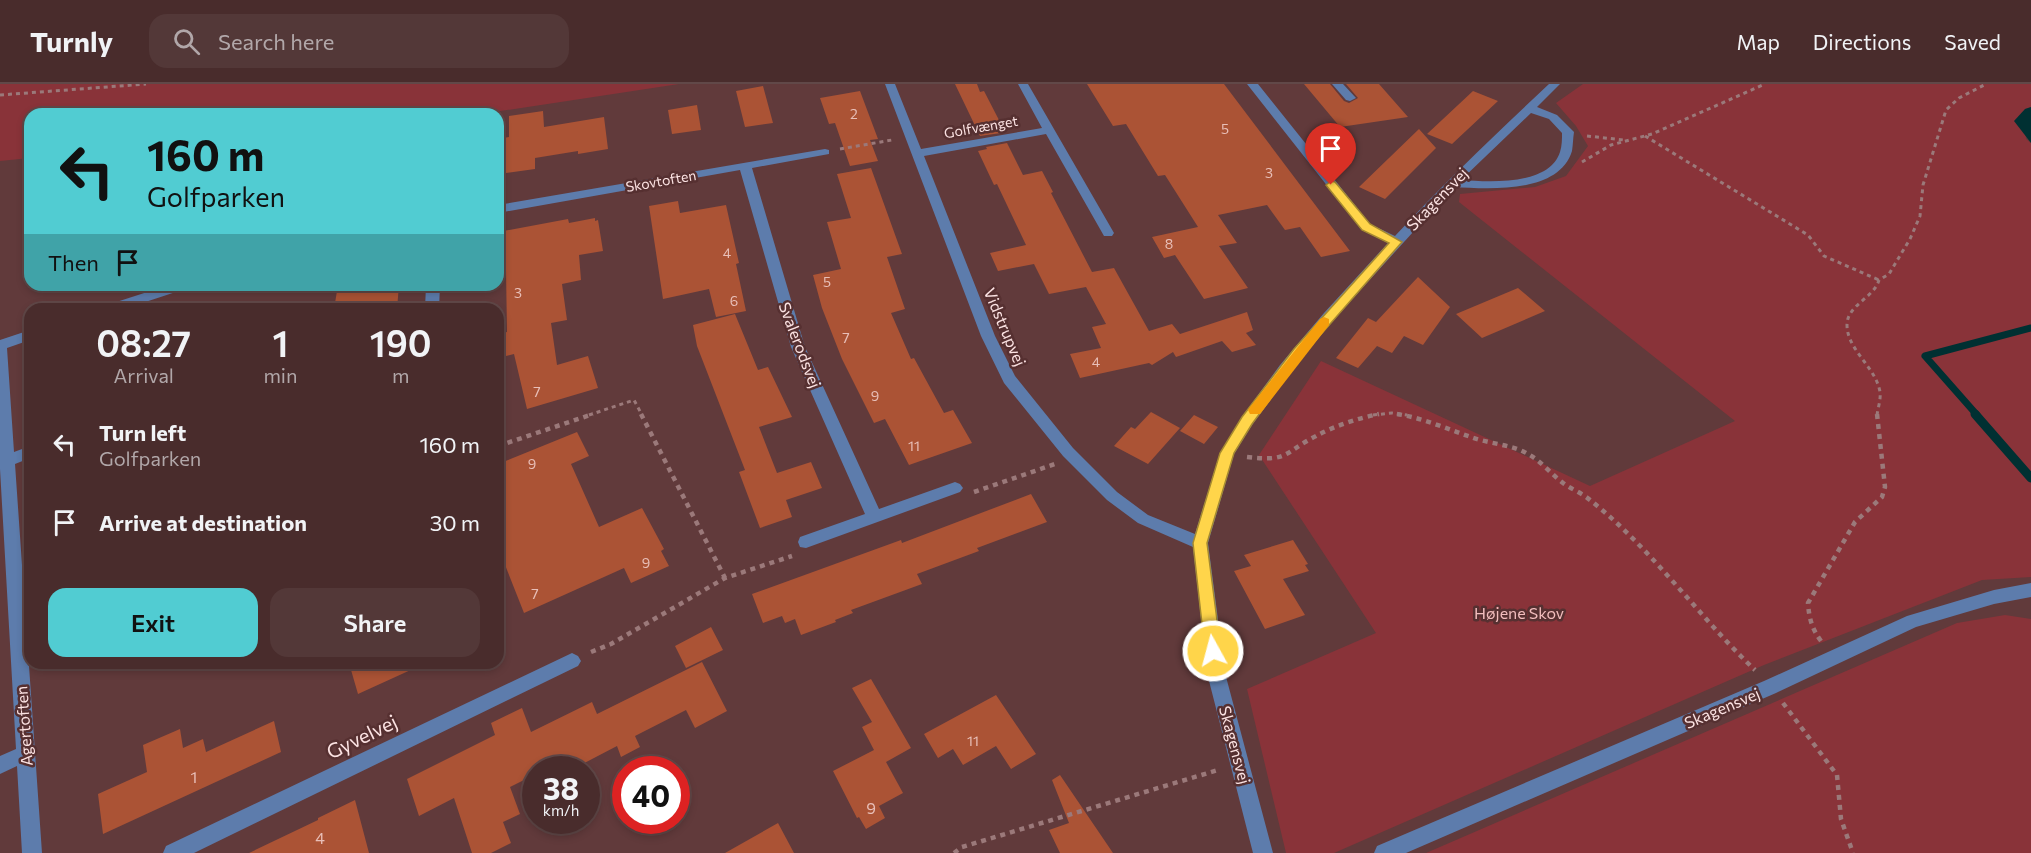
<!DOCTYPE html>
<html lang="en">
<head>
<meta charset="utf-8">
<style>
	:root { --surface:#492c2c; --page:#533838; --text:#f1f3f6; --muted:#b1a7a9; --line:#614848; --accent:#51ccd2 }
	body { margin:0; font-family:Commissioner,sans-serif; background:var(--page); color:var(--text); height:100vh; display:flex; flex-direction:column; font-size:22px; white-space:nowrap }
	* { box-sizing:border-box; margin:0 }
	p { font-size:20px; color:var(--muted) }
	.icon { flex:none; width:33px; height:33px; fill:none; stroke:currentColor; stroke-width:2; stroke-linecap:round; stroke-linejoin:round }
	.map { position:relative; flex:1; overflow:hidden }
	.panel { position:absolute; left:24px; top:219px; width:480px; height:366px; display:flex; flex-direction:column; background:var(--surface); border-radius:18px; box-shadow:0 3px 9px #0003,0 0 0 2px var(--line) }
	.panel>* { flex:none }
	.guide { position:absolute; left:24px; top:24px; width:480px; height:183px; border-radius:18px; box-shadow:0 3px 9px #0003,0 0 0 2px var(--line); background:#51ccd2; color:#111; overflow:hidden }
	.speed { position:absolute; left:522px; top:672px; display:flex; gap:12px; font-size:30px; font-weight:700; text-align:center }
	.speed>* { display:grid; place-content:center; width:78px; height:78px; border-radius:50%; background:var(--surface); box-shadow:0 3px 9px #0003,0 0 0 2px var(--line); line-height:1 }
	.speed small { font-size:15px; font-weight:400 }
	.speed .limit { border:9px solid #d22; background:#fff; color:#111 }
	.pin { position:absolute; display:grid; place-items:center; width:51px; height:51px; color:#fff; margin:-62px -26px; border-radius:50% 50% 50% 0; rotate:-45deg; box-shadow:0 0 6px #0007 }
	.pin .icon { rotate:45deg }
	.me { position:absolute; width:66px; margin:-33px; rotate:353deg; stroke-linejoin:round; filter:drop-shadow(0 0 4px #0008) }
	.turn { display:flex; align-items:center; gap:21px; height:126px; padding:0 24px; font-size:27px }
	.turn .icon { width:78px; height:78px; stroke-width:2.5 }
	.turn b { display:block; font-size:42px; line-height:51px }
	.then { display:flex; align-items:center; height:57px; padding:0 24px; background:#0003; gap:12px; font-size:22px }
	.eta { display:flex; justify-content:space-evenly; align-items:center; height:102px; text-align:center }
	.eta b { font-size:36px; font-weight:600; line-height:42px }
	.action { display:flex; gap:12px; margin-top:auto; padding:12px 24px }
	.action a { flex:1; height:69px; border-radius:18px; background:var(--accent); color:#111; font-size:24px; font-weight:600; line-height:69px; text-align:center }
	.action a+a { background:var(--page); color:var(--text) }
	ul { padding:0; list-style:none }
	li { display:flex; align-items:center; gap:18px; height:78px; padding:0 24px }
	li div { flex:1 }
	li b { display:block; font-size:22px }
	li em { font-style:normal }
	header { display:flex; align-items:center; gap:36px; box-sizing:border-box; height:84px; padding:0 30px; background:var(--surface); border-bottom:2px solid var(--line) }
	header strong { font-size:28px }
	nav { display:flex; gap:33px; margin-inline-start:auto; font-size:21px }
	.search { width:420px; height:54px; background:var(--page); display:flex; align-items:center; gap:15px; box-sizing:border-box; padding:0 21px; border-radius:18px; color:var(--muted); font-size:22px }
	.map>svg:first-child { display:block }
	.green { fill:#893339 }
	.water { fill:#003032 }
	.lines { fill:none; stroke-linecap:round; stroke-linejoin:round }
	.stream-far1 { stroke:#003032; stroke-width:7 }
	.stream { stroke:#003032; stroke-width:9 }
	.building { fill:#ab5335 }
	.path-far1 { stroke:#9b797a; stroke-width:3; stroke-dasharray:4 4; stroke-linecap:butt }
	.path { stroke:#9b797a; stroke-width:4.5; stroke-dasharray:5 5; stroke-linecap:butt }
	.minor { fill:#5d7cac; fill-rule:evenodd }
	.route { fill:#ffd54a; stroke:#a68a30; stroke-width:1.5 }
	.slow { fill:#f59e0b }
	.labels { text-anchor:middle; stroke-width:5; stroke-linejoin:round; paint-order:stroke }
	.number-label { font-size:14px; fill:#e8bfb8 }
	.far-street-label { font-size:14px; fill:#fce3e3; stroke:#563031 }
	.street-label { font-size:16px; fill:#fce3e3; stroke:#563031 }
	.park-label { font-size:16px; fill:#f2bdbd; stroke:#563031 }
	.near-number-label { font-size:16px; fill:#e8bfb8 }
	.near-street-label { font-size:20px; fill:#fce3e3; stroke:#563031 }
</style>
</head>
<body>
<header>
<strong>Turnly</strong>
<div class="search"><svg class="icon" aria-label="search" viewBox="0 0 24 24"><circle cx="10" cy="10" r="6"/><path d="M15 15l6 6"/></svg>Search here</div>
<nav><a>Map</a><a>Directions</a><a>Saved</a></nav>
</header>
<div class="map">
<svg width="2031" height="769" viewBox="0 0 2031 769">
	<rect width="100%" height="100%" fill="#613a3b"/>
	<!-- green -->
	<path class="green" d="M0 0H679L481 30H30V74L0 77Z
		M1583 0H2031V23L2025 25 2026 55 2031 59V493L1982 496 1764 581 1334 769H1286L1247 605 1376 549 1259 371 1321 277 1590 402 1735 337 1459 118 1460 110 1535 103 1566 92 1588 62 1576 42 1556 19Z
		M2005 531 2031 535V769H1426L1957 539Z"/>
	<!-- water -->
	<path class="water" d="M2031 23V59L2014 37 2025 25Z"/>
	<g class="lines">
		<!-- stream-far1 -->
		<path class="stream-far1" d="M1977 331 1925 272 2031 244"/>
		<!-- stream -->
		<path class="stream" d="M1975 330 2031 394"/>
	</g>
	<!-- building -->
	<path class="building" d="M955 0H977L980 8 984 7 1000 38 996 39 1001 49 980 52Z
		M1087 0H1224L1350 167 1321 173 1300 143 1285 146 1267 121 1218 131 1237 159 1219 162 1248 204 1204 215 1175 171 1164 174 1152 153 1198 143 1165 91 1158 92 1126 40 1113 42Z
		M1304 0H1330L1344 17 1349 19 1358 14 1346 0H1379L1408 33 1340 43Z
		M763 2 773 39 745 43 736 7Z
		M860 7 878 55 870 56 878 77 850 82 835 39 829 40 820 14Z
		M1473 7 1498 17 1452 60 1427 50Z
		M697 21 701 46 672 50 668 26Z
		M543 27 544 43 604 33 608 65 578 70V67L535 74V85L498 90V55L509 53V32Z
		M1419 45 1436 64 1385 115 1359 103Z
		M1007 59 1023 91 1042 87 1053 108 1051 109 1092 188 1114 184 1149 247 1172 240 1180 250 1247 228 1253 246 1246 249 1256 261 1232 268 1222 257 1176 273 1173 268 1152 281 1149 279 1080 294 1070 270 1101 264 1092 243 1106 240 1086 203 1049 210 1034 180 998 187 990 169 1026 161 997 100 994 101 978 67 987 65 986 63Z
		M871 84 902 170 887 173 905 225 891 229 911 275 914 274 944 329 953 326 972 359 909 381 885 335 874 339 842 275 822 224 813 191 841 185 827 138 851 134 837 90Z
		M678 117 680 129 726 121 739 179 736 180 746 227 716 233 709 205 663 215 649 122Z
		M595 134V137L598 136 603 167 579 171 581 196 562 200 567 236 551 239 557 281 588 272 598 304 527 325 514 270 498 274V250L507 248 506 187 498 188V148L568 135 569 139Z
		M1418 193 1450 223 1423 261 1404 252 1392 269 1377 262 1358 284 1336 274 1368 234 1376 238Z
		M338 201H399L397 225H334Z
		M1518 204 1545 227 1482 254 1456 230Z
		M735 230 758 286 768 283 792 333 759 343 777 389 811 378 822 404 786 416 792 433 760 444 739 388 745 386 697 262 693 241Z
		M1151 328 1180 344 1148 380 1114 362 1131 343 1135 345Z
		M1194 331 1218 343 1204 360 1180 347Z
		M577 348 589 372 571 380 599 443 642 424 664 465 661 467 669 482 631 499 624 484 524 529 498 463V380Z
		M1031 410 1047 438 977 464 979 467 917 490 922 500 851 526 853 529 835 536 836 538 801 551 795 535 785 539 782 532 763 539 752 510 901 456 902 459Z
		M1293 456 1308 480 1305 481 1309 487 1283 495 1305 531 1265 545 1234 487 1251 482 1244 471Z
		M711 543 723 566 686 584 675 562Z
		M702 578 727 627 695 644 686 626 635 652 640 663 621 673 617 662 571 686H536V690L510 703 520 730 503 738 511 759 491 769H472L454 714 419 732 407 695 495 651 491 639 522 624 531 648 592 618 597 630Z
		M349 579H426L358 610Z
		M871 595 911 664 886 678 903 709 879 722 885 734 866 745 859 733 857 734 833 687 874 666 862 643 872 638 852 604Z
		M996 611 1036 670 1011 685 996 662 963 681 953 665 938 674 924 650Z
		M274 637 281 668 103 750 98 710 147 688 143 661 180 645 183 664 203 655 206 668Z
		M1060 691 1113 769H1060L1049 746 1069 739 1052 696Z
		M355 716 369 769H249L318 736V734Z
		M778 739 794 769H725Z"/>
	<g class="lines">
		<!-- path-far1 -->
		<path class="path-far1" d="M0 11 146 0
			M1587 52 1624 56
			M1645 52 1808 151 1824 172 1879 196
			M840 65 892 56
			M1582 78 1611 61 1652 50 1765 0
			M589 331 634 316 642 331
			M1373 331 1392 329 1407 331
			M1877 331C1878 324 1881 315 1880 308 1876 283 1847 266 1847 241 1847 221 1874 214 1879 196L1889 190 1910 155 1920 132 1923 101 1946 26 1959 14 1986 0"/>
		<!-- path -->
		<path class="path" d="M641 330 725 494
			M1397 330C1423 334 1447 345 1471 353 1489 360 1511 360 1528 370 1541 377 1551 390 1563 399 1571 405 1582 409 1590 416 1652 465 1698 532 1755 586
			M498 362 593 330
			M1247 373C1289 378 1283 369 1316 352 1334 342 1359 334 1379 330
			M974 408 1055 380
			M1821 557C1812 545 1809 534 1808 519L1855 438 1882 413 1885 403 1877 330
			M591 568 611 560 725 494 792 472
			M1783 619 1837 691 1841 735 1853 769
			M954 769 962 763 1218 686"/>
		<!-- minor -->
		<path class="minor" d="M885 0H895L921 65 1042 44 1018 0H1028L1114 149 1112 152H1104L1046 50 924 72 995 252 1015 292 1073 364 1117 408 1148 431 1195 450 1220 369 1242 333 1280 281 1324 229 1388 159 1362 146 1247 0H1258L1370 140 1395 152C1444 99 1497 49 1549 0H1560L1537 23 1557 31 1574 48C1573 54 1573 61 1572 67 1559 110 1489 105 1454 103L1334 235 1290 289 1252 341 1234 370 1208 459 1225 589 1273 769H1253L1207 589 1193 463 1138 439 1107 416 1063 372 1004 299 981 252ZM1531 29 1549 35 1562 49C1562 55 1562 62 1560 68 1549 102 1490 98 1461 96Z
			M1332 0H1343L1356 14 1350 17 1346 16Z
			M825 65 829 66V70L752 84 805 263 879 425 955 398 960 400 963 404 960 408 806 464 800 463 798 458 800 453 865 430 791 263 740 86 498 129V121Z
			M169 201H190L188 204 124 225H102L104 222Z
			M426 201H440L439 225H425Z
			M30 246V256L7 264 14 368 30 362V374L15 380 42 769H22L17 682 0 690V672L16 665 0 385V256Z
			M2031 499V513L1994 520 1916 543 1776 609 1406 769H1374L1377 762 1764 597 1907 532 1994 506Z
			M572 569 578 572 581 577 578 582 194 769H163L166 762Z"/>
	</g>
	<!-- route -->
	<path class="route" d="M1331 97 1335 98 1370 140 1402 158 1302 272 1252 340 1234 369 1207 459 1221 567 1218 572 1213 574 1207 572 1205 567 1193 459 1220 369 1242 333 1294 265 1389 159 1362 146 1326 101Z"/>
	<!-- slow -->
	<path class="slow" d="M1324 233 1329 235V241L1260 330H1250L1248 326 1250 323 1320 235Z"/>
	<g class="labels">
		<!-- number labels -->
		<g class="number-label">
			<text x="854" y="35">2</text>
			<text x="1225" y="50">5</text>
			<text x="1269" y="94">3</text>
			<text x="1169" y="165">8</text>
			<text x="727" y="174">4</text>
			<text x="827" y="203">5</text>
			<text x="518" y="214">3</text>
			<text x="734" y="222">6</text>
			<text x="846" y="259">7</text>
			<text x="1096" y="283">4</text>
			<text x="537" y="313">7</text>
			<text x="875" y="317">9</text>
			<text x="914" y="367">11</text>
			<text x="532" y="385">9</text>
			<text x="646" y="484">9</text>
			<text x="535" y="515">7</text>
			<text x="973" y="662">11</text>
		</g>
		<!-- far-street labels -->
		<g class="far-street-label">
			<text transform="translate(981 43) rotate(-10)" y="5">Golfvænget</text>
			<text transform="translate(661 97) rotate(-10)" y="5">Skovtoften</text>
		</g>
		<!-- street labels -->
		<g class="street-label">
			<text transform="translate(1437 115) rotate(-46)" y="6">Skagensvej</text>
			<text transform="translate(1005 243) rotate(67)" y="6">Vidstrupvej</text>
			<text transform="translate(800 261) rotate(69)" y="6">Svalerodsvej</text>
			<text transform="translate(1722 624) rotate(-23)" y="6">Skagensvej</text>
			<text transform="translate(24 642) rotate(-94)" y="6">Agertoften</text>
			<text transform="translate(1235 661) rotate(75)" y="6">Skagensvej</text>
		</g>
		<!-- park labels -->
		<g class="park-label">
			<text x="1519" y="535">Højene Skov</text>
		</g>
		<!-- near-number labels -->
		<g class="near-number-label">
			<text x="194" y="699">1</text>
			<text x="871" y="730">9</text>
			<text x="320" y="760">4</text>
		</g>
		<!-- near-street labels -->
		<g class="near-street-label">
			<text transform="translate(362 653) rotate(-26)" y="7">Gyvelvej</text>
		</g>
	</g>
</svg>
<div class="speed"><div>38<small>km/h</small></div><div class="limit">40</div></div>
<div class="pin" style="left:1331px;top:101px;background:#d93025"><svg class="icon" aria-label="arrive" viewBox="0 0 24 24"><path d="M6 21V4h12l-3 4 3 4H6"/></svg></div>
<svg class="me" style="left:1213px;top:567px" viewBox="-20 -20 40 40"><circle r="17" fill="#ffd54a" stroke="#fff" stroke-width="3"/><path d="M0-11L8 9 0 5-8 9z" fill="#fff"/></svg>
<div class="guide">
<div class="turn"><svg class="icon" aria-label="left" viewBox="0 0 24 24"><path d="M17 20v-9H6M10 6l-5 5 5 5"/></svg><div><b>160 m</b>Golfparken</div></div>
<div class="then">Then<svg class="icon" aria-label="arrive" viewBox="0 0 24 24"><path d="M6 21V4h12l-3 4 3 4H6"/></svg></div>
</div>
<section class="panel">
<div class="eta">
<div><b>08:27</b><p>Arrival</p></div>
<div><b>1</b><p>min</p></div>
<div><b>190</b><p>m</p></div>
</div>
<ul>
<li><svg class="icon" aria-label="left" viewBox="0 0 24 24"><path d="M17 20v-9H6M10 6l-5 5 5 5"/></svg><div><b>Turn left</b><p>Golfparken</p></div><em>160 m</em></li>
<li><svg class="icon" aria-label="arrive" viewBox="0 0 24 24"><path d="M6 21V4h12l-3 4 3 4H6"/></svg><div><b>Arrive at destination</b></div><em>30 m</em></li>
</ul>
<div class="action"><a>Exit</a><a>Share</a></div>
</section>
</div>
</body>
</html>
